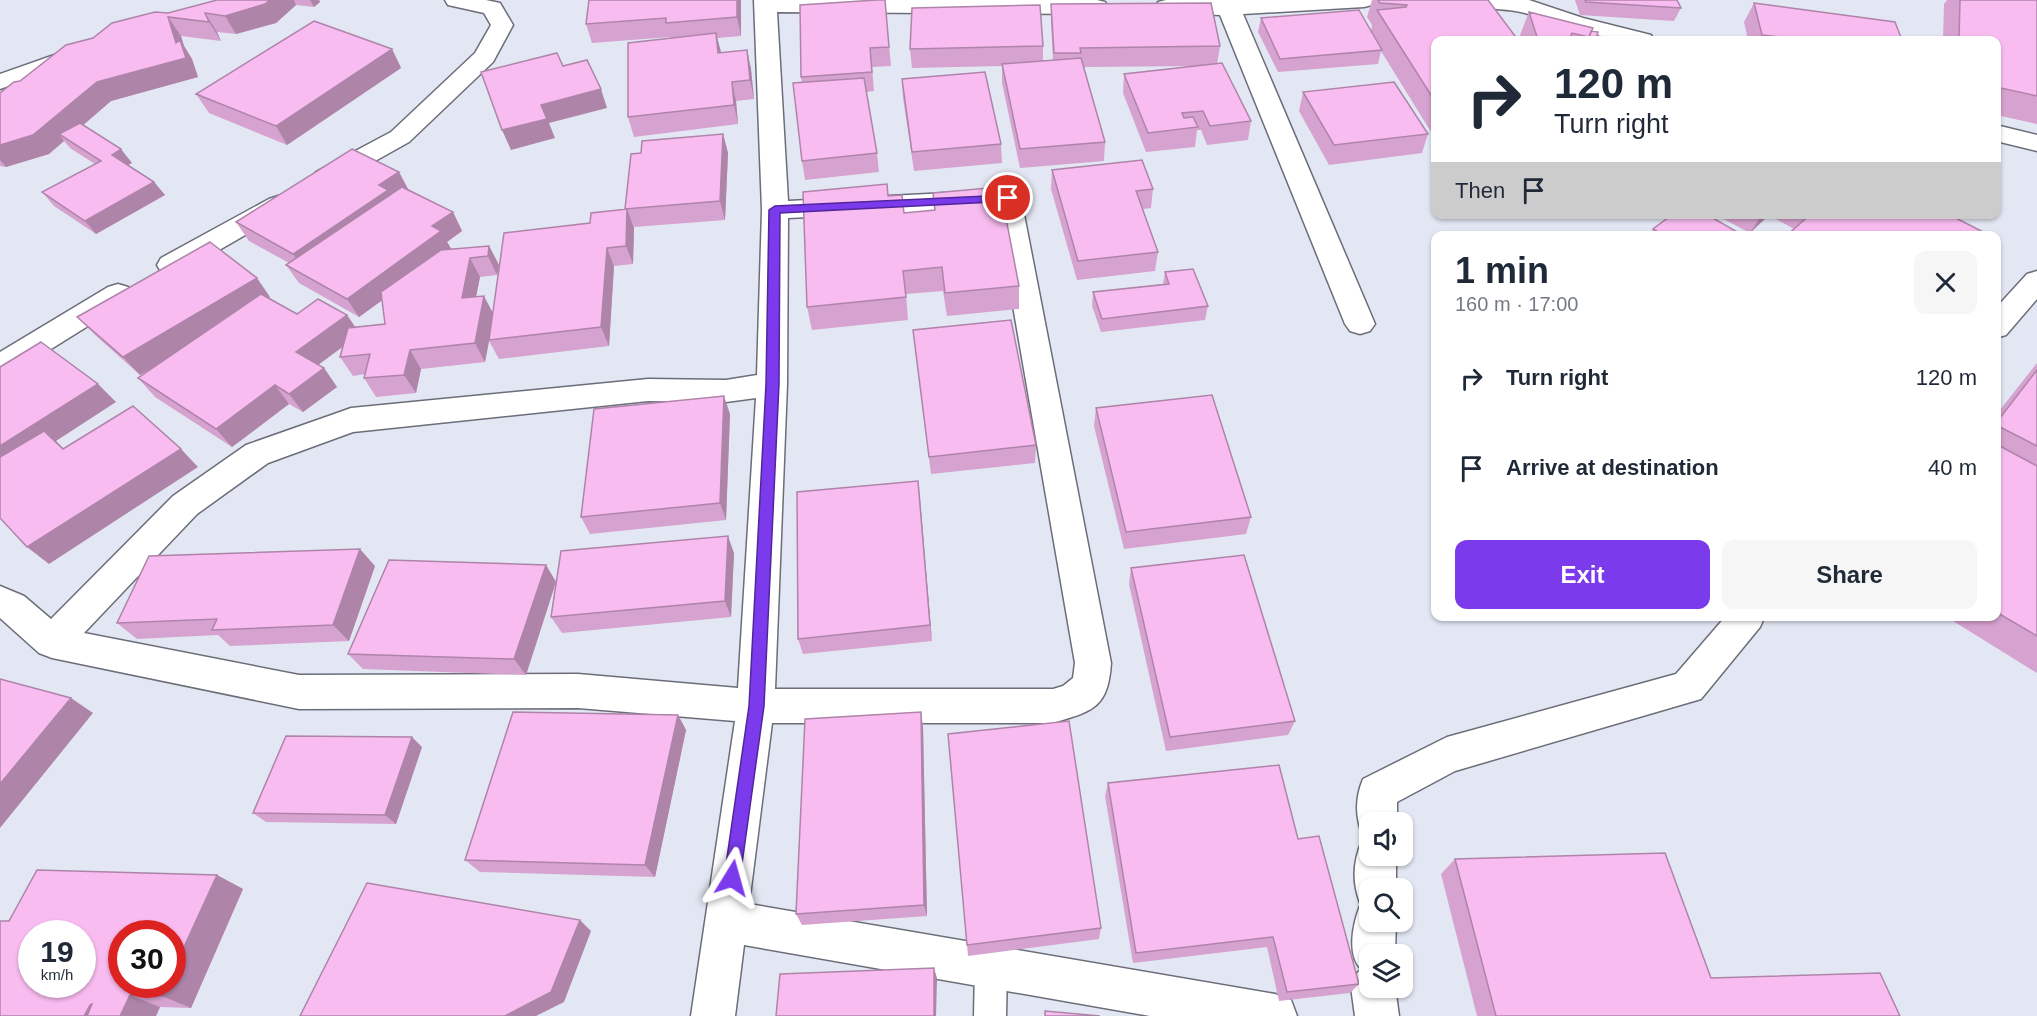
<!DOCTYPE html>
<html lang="en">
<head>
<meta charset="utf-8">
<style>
	:root { --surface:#fff; --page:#f6f6f7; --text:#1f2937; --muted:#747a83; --accent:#7c3aed }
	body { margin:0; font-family:Helvetica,sans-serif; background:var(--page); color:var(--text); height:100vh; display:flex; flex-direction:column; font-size:22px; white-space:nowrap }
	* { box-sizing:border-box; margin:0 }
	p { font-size:20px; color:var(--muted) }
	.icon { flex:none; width:33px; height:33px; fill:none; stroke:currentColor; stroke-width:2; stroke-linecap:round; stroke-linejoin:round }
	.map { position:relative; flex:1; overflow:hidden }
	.drawer { position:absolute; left:1431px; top:231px; width:570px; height:390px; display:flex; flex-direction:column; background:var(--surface); border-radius:12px; box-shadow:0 2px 4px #0004 }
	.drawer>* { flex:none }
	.banner { position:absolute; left:1431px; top:36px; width:570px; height:183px; border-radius:12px; box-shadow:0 2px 4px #0004; background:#fff; color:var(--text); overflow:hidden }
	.tools { position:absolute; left:1359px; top:812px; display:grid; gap:12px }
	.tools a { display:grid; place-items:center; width:54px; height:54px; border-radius:12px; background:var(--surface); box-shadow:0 2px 4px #0004; font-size:30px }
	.speed { position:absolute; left:18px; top:920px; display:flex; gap:12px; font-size:30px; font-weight:700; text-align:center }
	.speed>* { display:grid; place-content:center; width:78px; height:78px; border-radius:50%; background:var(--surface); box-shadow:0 2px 4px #0004; line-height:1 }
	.speed small { font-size:15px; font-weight:400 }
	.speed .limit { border:9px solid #d22; background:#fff; color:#111 }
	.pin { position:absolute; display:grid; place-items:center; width:51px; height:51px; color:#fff; margin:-26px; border:3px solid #fff; border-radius:50%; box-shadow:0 2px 6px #0007 }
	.me { position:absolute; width:66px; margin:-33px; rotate:8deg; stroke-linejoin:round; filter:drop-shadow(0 0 4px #0008) }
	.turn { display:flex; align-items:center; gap:21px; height:126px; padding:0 24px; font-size:27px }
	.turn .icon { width:78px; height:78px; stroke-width:2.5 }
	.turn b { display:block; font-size:42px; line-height:51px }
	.then { display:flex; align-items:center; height:57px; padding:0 24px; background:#0003; gap:12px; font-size:22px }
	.round { display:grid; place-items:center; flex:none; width:63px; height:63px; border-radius:12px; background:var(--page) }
	.summary { display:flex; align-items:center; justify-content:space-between; height:102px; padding:0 24px }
	h1 { font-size:36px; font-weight:800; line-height:45px }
	.cta { display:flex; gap:12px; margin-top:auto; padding:12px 24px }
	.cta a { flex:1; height:69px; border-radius:12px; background:var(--accent); color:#fff; font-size:24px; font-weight:800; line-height:69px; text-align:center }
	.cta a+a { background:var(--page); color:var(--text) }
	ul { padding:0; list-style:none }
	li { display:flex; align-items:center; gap:18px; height:90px; padding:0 24px }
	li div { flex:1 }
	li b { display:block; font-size:22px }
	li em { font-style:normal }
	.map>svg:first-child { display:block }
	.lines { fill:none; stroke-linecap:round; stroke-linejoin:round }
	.lane-casing { stroke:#6b6d78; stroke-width:3 }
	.street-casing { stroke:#6b6d78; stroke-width:3 }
	.lane { fill:#fff; fill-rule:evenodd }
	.street { fill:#fff; fill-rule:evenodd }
	.wall { fill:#d6a2cf }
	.shaded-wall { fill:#ae84a9 }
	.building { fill:#f9bcf1; stroke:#ae84a9; stroke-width:1.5; fill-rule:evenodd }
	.route { fill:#7c3aed; stroke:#51269a; stroke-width:1.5 }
</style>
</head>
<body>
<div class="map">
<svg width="2037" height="1016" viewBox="0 0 2037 1016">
	<rect width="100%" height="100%" fill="#e3e7f3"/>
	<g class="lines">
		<!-- lane casing -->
		<g class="lane-casing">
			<path id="lane" d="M991 951 1002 956 1007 967 1006 1016H974L975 967 980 956Z"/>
		</g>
		<!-- street casing -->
		<g class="street-casing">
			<path id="street" d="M445 0H486L500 3 513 25 493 62 409 142 334 184 325 186 316 184 312 178 316 172 391 132 475 53 491 25 484 13 448 5Z
				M754 0H1097L1105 2 1108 7 1105 12 1097 14 777 12 788 201 1008 190 1017 193 1021 199 1111 663C1108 708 1093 711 1053 723H772L749 904 1275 994 1291 1000 1297 1016H1150L744 945 735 1016H691L735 721 578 708 299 709 52 658 39 653 0 618V586L24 596 51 619 173 496 246 445 340 412 351 408 648 379 726 380 757 375 762 210ZM996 208 1075 663 1073 678 1063 686 1053 689H775L787 384 788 218ZM756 398 738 688 578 674 299 675 84 633 197 514 268 463 353 432 648 401 726 402Z
				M1166 0H1375L1372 5 1364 7 1243 14 1375 324 1370 331 1360 334 1350 331 1345 324 1220 15 1158 12 1155 7 1158 2Z
				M1436 0H1529L1583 18 1651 35 1654 40C1609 45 1568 25 1525 13 1501 7 1472 9 1447 7L1439 5Z
				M77 47 85 49 89 54 85 59 0 89V74Z
				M1996 125 2037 135V151L1996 141Z
				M278 196 287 199 291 205 287 211 181 272 171 274 161 272 157 265 161 258 269 199Z
				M2037 271V299L2006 335 1996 338V308L2027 274Z
				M118 284 128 287 132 294 128 301 11 374 0 377V352L108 287Z
				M1726 616H1765L1760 627 1701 699 1455 771 1397 802V822H1370V855H1396V888H1370V921H1396L1395 954H1370V987H1395L1399 1016H1355L1351 987 1358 972 1362 970C1346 956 1353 923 1360 906L1365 904 1360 903C1352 882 1353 861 1362 841L1369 838 1363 836C1355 817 1355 798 1363 779L1447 737 1676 674Z"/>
		</g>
		<!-- lane -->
		<use href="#lane" class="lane"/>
		<!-- street -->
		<use href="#street" class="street"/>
	</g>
	<!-- wall -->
	<path class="wall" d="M217 0H319L320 2 314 7 296 5 276 23 236 34 217 32 221 41 181 36 184 46 192 59 198 77 111 101 83 125 132 163 128 165 154 182 165 195 96 234 54 206 42 192 95 164 70 148 64 141 49 154 6 167 0 166V93L93 38 168 13Z
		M741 0V36L717 38 721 53 747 50 751 69 754 99 736 101 738 124 634 137 628 117 670 39V37L592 43 586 24Z
		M885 0 891 66 872 67 874 91 866 92 877 153 879 172 805 180 802 161V82L801 77Z
		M1372 0H1488L1436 40V140L1381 51 1378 64 1278 72 1258 32 1261 18 1371 32 1372 25 1367 17Z
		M1575 0H1677L1681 8 1674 21 1580 15Z
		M1947 0H2037V124L1996 115V40H1943L1944 4Z
		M1754 3 1902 40H1748L1744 22Z
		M1051 4 1220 46 1217 64 1251 121 1248 140 1207 145 1201 130H1197L1195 147 1146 152 1123 93 1124 74 1201 66 1084 67 1105 142 1104 161 1020 168 1002 83V66L912 68 910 49 1043 46V60H1053L1051 23Z
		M1529 12 1591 31 1596 40H1522L1520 35Z
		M392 49 401 68 287 145 209 113 196 94Z
		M902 79 1001 144 1002 163 914 171 903 98Z
		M1303 92 1428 134 1422 153 1329 165 1299 111Z
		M723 134 728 153 725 220 634 227 633 264 614 266 609 346 499 359 489 341 485 362 421 369 416 393 376 397 364 378 365 374 353 376 340 357 343 346 318 365 324 368 337 387 303 412 289 404 232 447 155 397 138 378 154 367 140 375 95 335 77 317 270 297 269 298 297 314 347 315 355 327 385 324 382 300 359 317 299 283 286 265 289 263 249 241 236 222 399 172 408 189 453 212 462 231 447 242 451 249 489 246 499 265 497 275 480 277 476 297 492 312 590 223 625 209 641 153Z
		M1052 170 1153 189 1151 208 1143 209 1158 252 1155 271 1077 280 1051 189Z
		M933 193 1019 286V309L947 316 943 291 906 294 908 320 812 330 807 307 888 196 904 213 934 210Z
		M1714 214H1770L1750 233Z
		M1779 214H1948L1991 236H1786L1794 229 1776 219Z
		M1653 229 1739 233 1737 236H1649Z
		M1165 272 1208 306 1205 320 1101 332 1092 306 1093 292 1163 284Z
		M1436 340V352L1433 347Z
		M915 349 1036 445 1035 463 931 474Z
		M2037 363V673L1945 616H1996V415Z
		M1096 408 1251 517 1246 534 1124 549 1094 426Z
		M730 414 726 520 590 534 581 517Z
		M918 481 932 641 803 654 798 639Z
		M734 553 731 617 562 633 551 617Z
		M546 565 556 582 526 675 363 669 348 654Z
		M375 566 349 641 230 646 218 635 137 639 117 623Z
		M1131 568 1295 721 1288 735 1166 751 1129 584Z
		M921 712 923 727 927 916 802 925 796 914Z
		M678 715 686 730 655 877 480 872 465 860Z
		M422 747 396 824 266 822 253 813Z
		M1108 783 1298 839 1359 984 1350 993 1279 1001 1267 947 1133 963 1105 796Z
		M1455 859 1711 978 1900 1016H1477L1441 874Z
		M217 875 243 889 191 1008 160 1007 156 1016H0L9 921Z
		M1101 928 1099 939 968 956 967 945Z"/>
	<!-- shaded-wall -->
	<path class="shaded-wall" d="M270 0H294L296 5 276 23 236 34 225 16Z
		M310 0H319L320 2 314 7Z
		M737 0H741V36L737 17Z
		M205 13 217 32 221 41 209 22Z
		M168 17 181 36 184 46 192 59 198 77 111 101 67 139 59 134 64 141 49 154 6 167 0 160V145L97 82 176 43Z
		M716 33 721 52 723 72 718 53Z
		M392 49 401 68 287 145 276 126Z
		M747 50 751 69 754 99 750 80Z
		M732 82 736 101 738 124 734 105Z
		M601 89 607 108 549 123 555 138 511 150 502 130 541 105Z
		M723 134 728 153 725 220 720 201Z
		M121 149 132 163 122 168 112 155Z
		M399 172 409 191 306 272 293 254 379 185Z
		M154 182 165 195 96 234 85 221Z
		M627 209 634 228 633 264 626 246Z
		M453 212 462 231 447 242 452 250 359 317 347 299 432 226Z
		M1764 214H1770L1750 233 1759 219Z
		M489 246 499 265 497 275 488 256Z
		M607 248 614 266 609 346 601 327Z
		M470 258 480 277 472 317 462 298Z
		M257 278 270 297 140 375 123 357Z
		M484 296 494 315 485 362 475 343Z
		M347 315 360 334 310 371 296 352Z
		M410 350 421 369 416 393 404 375Z
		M324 368 337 387 303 412 289 394Z
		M98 384 116 402 56 441 82 467 0 478V446Z
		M275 385 289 404 232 447 216 429Z
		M724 396 730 414 726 520 720 503Z
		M181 449 198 467 49 564 27 547Z
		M918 481 920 498 932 641 930 625Z
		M728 536 734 553 731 617 725 601Z
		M360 549 375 566 349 641 333 625Z
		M546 565 556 582 526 675 514 659Z
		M71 698 93 713 0 828V784Z
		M921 712 923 727 927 916 924 905Z
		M678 715 686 730 655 877 645 865Z
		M412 737 422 747 396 824 385 815Z
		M217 875 243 889 191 1008 162 996 168 984H172V973Z
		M580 920 591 931 564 1002 536 1016H505Z
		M934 968 937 978 936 1016H934Z
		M130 995 160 1007 156 1016H84L90 1005 121 1015Z"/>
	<!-- building -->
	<path class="building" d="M217 0H270L265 4 225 16 205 13 209 22 168 17 176 43 180 40 186 58 97 82 33 135 0 145V93L14 82 20 81 66 45 93 38 112 23 155 12 168 13Z
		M589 0H737V17L666 23V18L586 24Z
		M876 0H885L889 47 870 48 872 72 801 77 800 5Z
		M1378 0H1488L1518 40H1436V103L1377 10 1406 7 1407 5 1380 3Z
		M1585 0H1677L1681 8 1586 2Z
		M1960 0H2037V96L1996 87V40H1959Z
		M1211 3 1220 46 1080 48 1081 53H1054L1051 4Z
		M1754 3 1895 22 1902 40H1806L1762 35Z
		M1040 5 1043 46 910 49 912 8Z
		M1359 10 1382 50 1280 59 1261 18Z
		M1529 12 1593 28 1589 37 1572 33 1569 40H1538Z
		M314 21 392 49 276 126 196 94Z
		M1591 31 1598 32 1596 40 1588 39Z
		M716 33 718 53 747 50 750 80 732 82 734 105 628 117V43Z
		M1612 37 1625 40H1611Z
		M557 53 563 66 587 60 601 89 541 105 547 119 502 130 481 72Z
		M1081 58 1105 142 1020 149 1002 64Z
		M1222 63 1251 121 1210 126 1203 111 1182 113 1184 118 1193 117 1198 127 1148 133 1124 74Z
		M985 72 1001 144 912 152 902 79Z
		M864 78 877 153 802 161 793 83Z
		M1394 82 1428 134 1334 145 1303 92Z
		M80 123 121 149 112 155 154 182 85 221 42 192 101 161 59 134Z
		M723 134 720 201 625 209 631 154 641 153 642 141Z
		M352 149 399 172 379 185 388 190 293 254 236 222Z
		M1142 160 1153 189 1136 191 1158 252 1078 261 1052 170Z
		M887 184 888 196 902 195 904 213 935 210 933 193 1000 187 1019 286 945 293 942 267 903 271 906 297 807 307 803 192Z
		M402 187 453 212 432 226 441 231 347 299 286 265Z
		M627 209 626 246 607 248 601 327 489 340 504 233 590 223 591 213Z
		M1673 214H1706L1739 233 1735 236H1665L1653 229Z
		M1750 214H1764L1759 219Z
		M1811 214H1948L1991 236H1929L1923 233 1921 236H1786Z
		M210 242 257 278 123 357 77 317Z
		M489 246 488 256 470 258 462 298 484 296 475 343 410 350 404 375 364 378 370 354 340 357 348 328 385 324 381 292 441 250Z
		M1193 269 1208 306 1102 319 1093 292 1169 284 1165 272Z
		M261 294 297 314 318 299 347 315 296 352 324 368 289 394 275 385 216 429 138 378Z
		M1011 320 1036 445 929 457 913 330Z
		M41 342 98 384 0 446V367Z
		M2037 370V446L1996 425V423Z
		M1212 395 1251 517 1126 532 1096 408Z
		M724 396 720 503 581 517 594 409Z
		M133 406 181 449 27 547 0 518V457L44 431 63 449Z
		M1996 444 2037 466V636L1996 612Z
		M918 481 930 625 798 639 797 492Z
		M728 536 725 601 551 617 561 551Z
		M360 549 333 625 212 630 217 619 117 623 149 556Z
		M1244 555 1295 721 1170 737 1131 568Z
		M389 560 546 565 514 659 348 654Z
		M0 679 71 698 0 784Z
		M513 712 678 715 645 865 465 860Z
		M921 712 924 905 796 914 805 719Z
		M1069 721 1101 928 967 945 948 734Z
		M286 736 412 737 385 815 253 813Z
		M1279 765 1298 839 1319 836 1359 984 1287 992 1273 937 1136 953 1108 783Z
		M1665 853 1711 978 1880 973 1900 1016H1496L1455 859Z
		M37 870 217 875 172 973V933H122V984H168L162 996 130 995 120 1016H87L92 1004 90 1005 84 1016H0V921H9ZM32 933H82V984H32Z
		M367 883 580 920 551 992 505 1016H300Z
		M934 968V1016H776L780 974Z
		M1045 1011 1100 1016H1045Z"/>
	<!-- route -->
	<path class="route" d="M1008 195 1013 198 1012 201 780 213 779 384 764 706 740 878 738 884 732 886 726 884 724 878 749 706 766 384 769 210 775 206Z"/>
</svg>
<div class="tools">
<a><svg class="icon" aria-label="sound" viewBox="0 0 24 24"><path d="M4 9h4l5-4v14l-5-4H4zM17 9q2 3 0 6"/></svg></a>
<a><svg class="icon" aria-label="search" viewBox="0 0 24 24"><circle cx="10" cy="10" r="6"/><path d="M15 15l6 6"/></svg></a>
<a><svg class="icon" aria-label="layers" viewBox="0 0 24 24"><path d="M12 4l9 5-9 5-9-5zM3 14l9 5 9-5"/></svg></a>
</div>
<div class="speed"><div>19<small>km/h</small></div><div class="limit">30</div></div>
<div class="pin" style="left:1008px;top:198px;background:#d93025"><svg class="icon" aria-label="arrive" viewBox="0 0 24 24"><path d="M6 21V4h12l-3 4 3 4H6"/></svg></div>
<svg class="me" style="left:732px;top:878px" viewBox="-20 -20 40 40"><path d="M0-17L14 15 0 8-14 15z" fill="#7c3aed" stroke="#fff" stroke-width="4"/></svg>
<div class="banner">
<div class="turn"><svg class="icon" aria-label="right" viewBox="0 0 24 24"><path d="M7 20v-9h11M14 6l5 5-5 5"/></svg><div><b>120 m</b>Turn right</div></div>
<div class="then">Then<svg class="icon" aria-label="arrive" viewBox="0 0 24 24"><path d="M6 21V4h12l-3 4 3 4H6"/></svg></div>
</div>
<section class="drawer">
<div class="summary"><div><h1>1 min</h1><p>160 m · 17:00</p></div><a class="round"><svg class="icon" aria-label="close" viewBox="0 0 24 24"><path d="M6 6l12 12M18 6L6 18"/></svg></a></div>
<ul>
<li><svg class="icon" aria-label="right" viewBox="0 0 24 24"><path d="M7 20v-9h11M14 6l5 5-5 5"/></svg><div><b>Turn right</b></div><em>120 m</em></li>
<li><svg class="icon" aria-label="arrive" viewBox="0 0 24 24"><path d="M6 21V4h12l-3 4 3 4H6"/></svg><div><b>Arrive at destination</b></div><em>40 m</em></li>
</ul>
<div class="cta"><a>Exit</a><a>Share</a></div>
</section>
</div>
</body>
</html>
